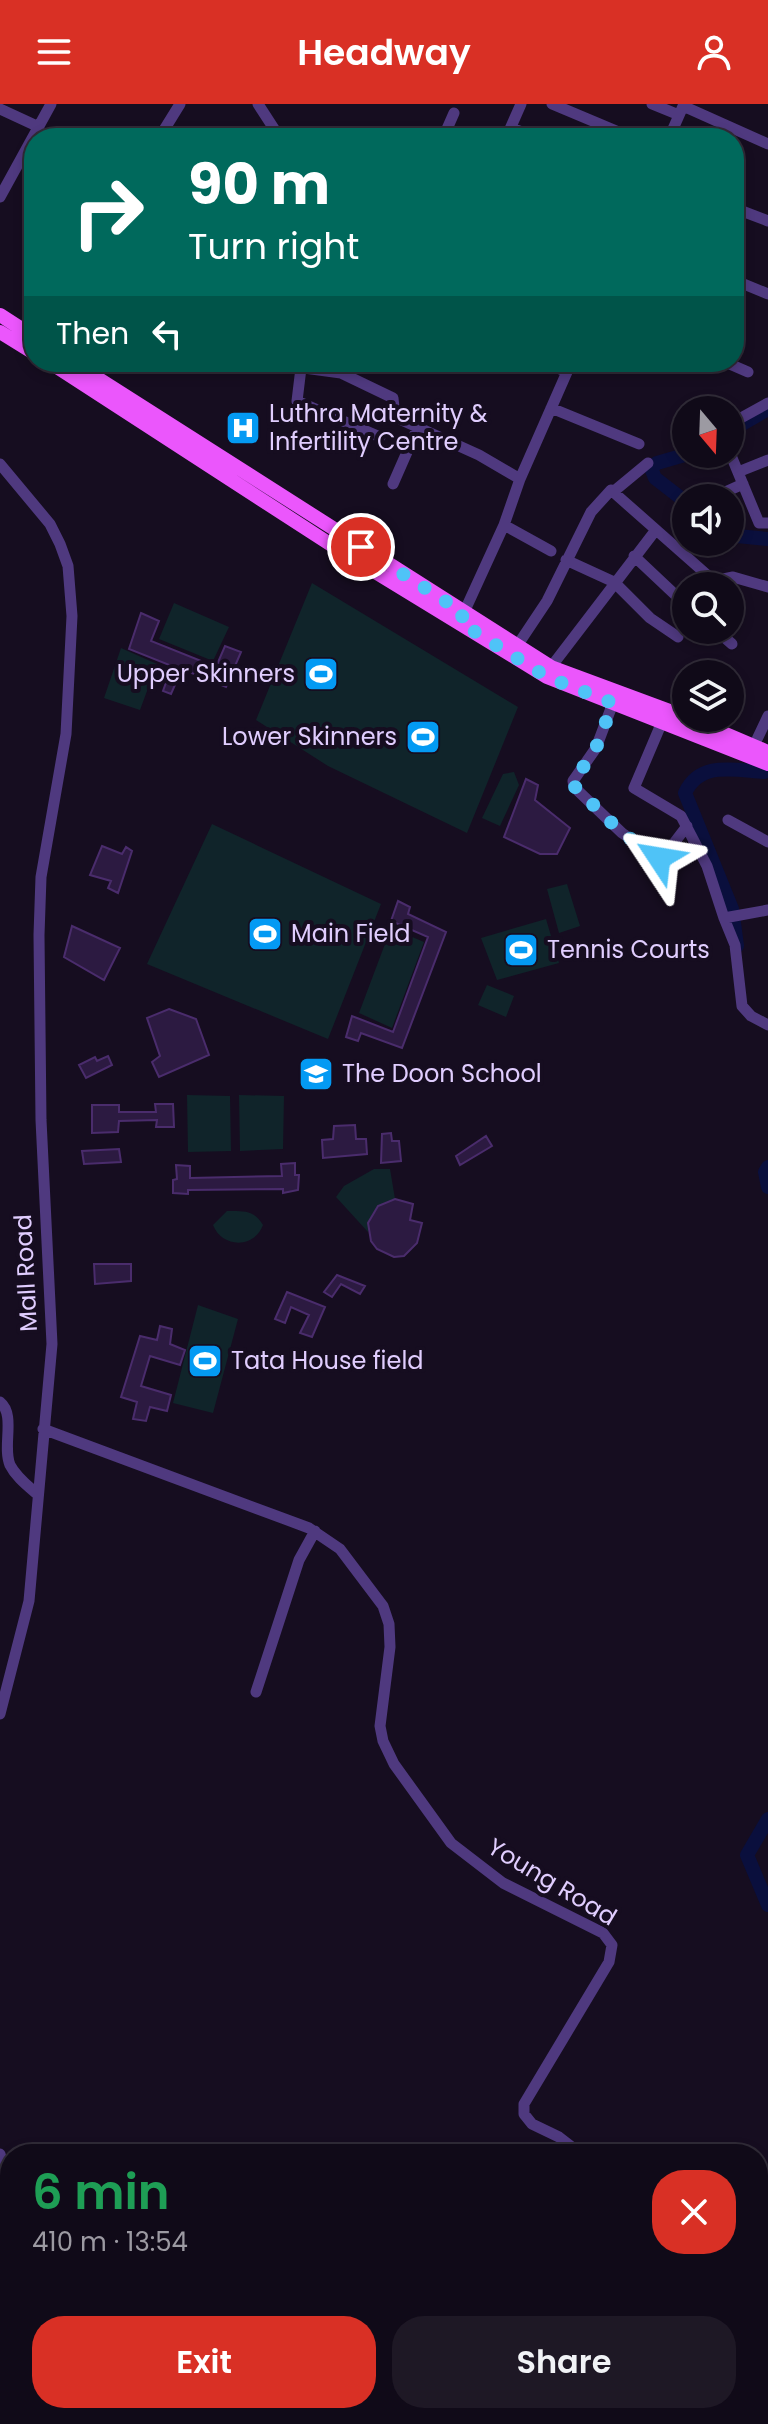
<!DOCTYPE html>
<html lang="en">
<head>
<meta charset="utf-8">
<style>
	:root { --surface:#100a18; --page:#1e1825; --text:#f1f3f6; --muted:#9c9aa2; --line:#302b37; --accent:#d93025 }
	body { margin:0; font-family:Poppins,sans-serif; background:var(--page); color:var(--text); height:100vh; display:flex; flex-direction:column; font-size:30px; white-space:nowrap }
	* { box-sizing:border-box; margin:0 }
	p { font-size:26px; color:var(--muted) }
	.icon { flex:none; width:44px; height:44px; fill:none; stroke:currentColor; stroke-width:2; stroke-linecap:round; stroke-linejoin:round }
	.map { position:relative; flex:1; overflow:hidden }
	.panel { position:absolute; left:0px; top:2040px; width:768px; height:280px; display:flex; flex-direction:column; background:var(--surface); border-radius:32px 32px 0 0; box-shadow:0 4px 12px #0003,0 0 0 2px var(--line) }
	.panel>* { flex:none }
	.banner { position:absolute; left:24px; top:24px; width:720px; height:244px; border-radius:32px; box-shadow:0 4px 12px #0003,0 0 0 2px var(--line); background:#00695c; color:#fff; overflow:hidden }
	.needle { width:52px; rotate:161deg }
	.fabs { position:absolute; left:672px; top:292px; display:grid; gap:16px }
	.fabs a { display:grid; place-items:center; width:72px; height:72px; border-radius:50%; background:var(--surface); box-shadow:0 4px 12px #0003,0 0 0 2px var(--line); font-size:40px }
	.pin { position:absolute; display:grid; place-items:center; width:68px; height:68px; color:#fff; margin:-34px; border:4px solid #fff; border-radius:50%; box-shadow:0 2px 8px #0007 }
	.me { position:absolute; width:88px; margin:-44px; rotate:303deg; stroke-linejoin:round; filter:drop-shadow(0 0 6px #0008) }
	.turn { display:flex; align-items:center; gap:28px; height:168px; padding:0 32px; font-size:36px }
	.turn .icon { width:104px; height:104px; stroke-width:2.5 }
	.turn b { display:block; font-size:56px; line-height:68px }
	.then { display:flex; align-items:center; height:76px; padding:0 32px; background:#0003; gap:16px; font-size:30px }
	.round { display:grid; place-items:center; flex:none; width:84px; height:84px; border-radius:32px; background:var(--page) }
	.headline { display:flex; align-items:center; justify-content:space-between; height:136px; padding:0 32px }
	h1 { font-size:48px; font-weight:600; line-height:60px; color:#1e9e55 }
	.action { display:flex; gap:16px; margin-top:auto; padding:16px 32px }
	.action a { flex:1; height:92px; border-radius:32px; background:var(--accent); color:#fff; font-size:32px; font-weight:600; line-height:92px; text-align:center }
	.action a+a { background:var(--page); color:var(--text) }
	header { display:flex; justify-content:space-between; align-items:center; height:104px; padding:0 32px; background:var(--accent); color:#fff; font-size:36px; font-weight:600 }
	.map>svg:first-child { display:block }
	.green { fill:#10242a }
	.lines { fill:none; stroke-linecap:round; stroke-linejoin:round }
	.river { stroke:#0a0f3d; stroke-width:14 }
	.building { fill:#2c1a41; stroke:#4a2c6c; stroke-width:2 }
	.minor { stroke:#4f397f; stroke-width:11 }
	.major { stroke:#eb56fc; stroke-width:14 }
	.route { stroke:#4fc3f7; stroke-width:14; stroke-dasharray:0 25.2 }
	.labels { text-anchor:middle; stroke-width:8; stroke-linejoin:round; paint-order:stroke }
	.poi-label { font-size:24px; fill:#e0cdfe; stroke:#160d20; text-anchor:start }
	.street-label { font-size:24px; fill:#e0cdfe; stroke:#160d20 }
</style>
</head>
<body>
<header><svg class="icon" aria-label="menu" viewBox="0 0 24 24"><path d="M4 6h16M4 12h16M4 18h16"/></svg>Headway<svg class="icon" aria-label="person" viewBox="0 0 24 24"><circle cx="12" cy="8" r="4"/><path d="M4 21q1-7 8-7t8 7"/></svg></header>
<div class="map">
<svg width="768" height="2320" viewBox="0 0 768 2320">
	<rect width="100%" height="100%" fill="#160d20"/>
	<!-- green -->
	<path class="green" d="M312 479 518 603 467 729 328 662 256 616Z
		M174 499 229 523 213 557 159 535Z
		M121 544 157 560 140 606 104 594Z
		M514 668 519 681 500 722 482 714 503 670Z
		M212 720 381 800 328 935 147 860Z
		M567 780 580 822 559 829 547 785Z
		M546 815 559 859 497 876 481 834Z
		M391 824 424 838 392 924 359 909Z
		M487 881 514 892 506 913 478 901Z
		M187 991 230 992 231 1047 188 1048Z
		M239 991 284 992 283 1045 240 1047Z
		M374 1065H390L395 1095C377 1099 369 1110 368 1128L336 1093 344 1082Z
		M227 1107C244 1107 254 1106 263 1121 254 1145 222 1144 213 1121Z
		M198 1201 238 1215 213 1309 173 1299Z
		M464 2310H723L725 2320H464Z"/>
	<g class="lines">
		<!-- river -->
		<path class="river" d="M730 327 768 305
			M686 398 655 374 651 364 657 359 688 350
			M730 428 737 432 768 435
			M732 805 685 689C700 657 733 666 764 668L767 664
			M734 819 737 842
			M768 1063 765 1068 768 1083
			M768 1715 747 1751 768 1801"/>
	</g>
	<!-- building -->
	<path class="building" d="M141 509 159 517 151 537 216 563 225 542 241 548 226 583 182 565 171 590 163 587 172 562 129 545Z
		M526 675 538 681 535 696 570 724 557 750H540L504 733Z
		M102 742 122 750 126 743 132 747 118 789 108 784 111 777 90 771Z
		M398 797 410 803 408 810 446 828 402 944 361 929 358 937 346 933 352 912 393 928 428 833 391 817Z
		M72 822 120 844 104 876 64 853Z
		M169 905 196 915 209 951 159 973 152 958 160 952 147 914Z
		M108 952 112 961 86 974 79 961 95 953 97 957Z
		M155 1000H173L174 1023H156L157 1016 119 1017 118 1028 92 1029V1001H119V1008H156Z
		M355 1021 356 1035H366L367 1050 323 1054 322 1036 333 1035 334 1022Z
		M391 1029 392 1037H399L401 1057 381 1059 382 1030Z
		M486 1032 492 1042 460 1061 456 1052Z
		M119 1045 121 1058 84 1060 82 1047Z
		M295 1059V1071H299L298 1086 283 1089V1085L188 1086V1090L173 1089V1076L177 1075 176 1061 190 1062V1074L282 1072 281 1060Z
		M395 1095 413 1100 410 1116 422 1119 417 1139 404 1152 394 1153 377 1145 371 1137 368 1119 378 1102Z
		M94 1160H131V1177L95 1180Z
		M337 1171 365 1182 360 1190 341 1180 332 1193 324 1188Z
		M287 1188 325 1203 312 1233 300 1229 309 1211 291 1203 285 1219 275 1215Z
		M160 1222 172 1225 170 1240 185 1246 180 1261 150 1252 141 1282 171 1291 167 1307 150 1303 146 1317 133 1315 137 1298 121 1293 140 1232 157 1236Z"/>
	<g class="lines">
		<!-- minor -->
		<path class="minor" d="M258 0 280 34
			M552 0 633 34
			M652 0 679 11
			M683 2 768 40
			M0 5 39 23
			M511 24 538 34
			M159 34 180 0
			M443 34 454 9
			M506 34 521 0
			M669 34 684 0
			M0 93 51 0
			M734 104 768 117
			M734 176 768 190
			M260 258 341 269 393 294 395 313 479 351 520 375 504 421 461 515
			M725 258 748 268
			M301 264 297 297 380 333
			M551 304 639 340
			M730 320 768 299
			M730 349 759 419H768
			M0 360 50 420 60 440 68 462 72 512 66 630 41 773 39 831 41 1016 52 1240 29 1497 0 1610
			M738 368 768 356
			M520 375 567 268 543 258
			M393 380 418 323
			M613 388 648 359
			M712 394 743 380
			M504 421 551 447
			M634 452 686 501
			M566 456 614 478 650 514 678 533
			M716 526 732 540
			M517 542 547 497 591 408 611 386 714 477 733 473 768 483
			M551 563 655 427
			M613 599 596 644 573 677 574 683 622 729 659 754 664 752 687 722
			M662 618 634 684 681 712 707 762 724 814 768 806
			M751 648 768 612
			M728 716 768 738
			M724 814 735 841 742 902 751 912 768 921
			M0 1298C16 1311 2 1342 10 1361 16 1373 28 1382 37 1390
			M43 1325 309 1424 340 1445 383 1502 389 1520 390 1543 380 1622 383 1637 394 1660 451 1739 503 1779 603 1829 612 1841 609 1858 524 2000V2010L532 2020 559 2033 581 2050
			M256 1588 299 1456 315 1427
			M0 2050 10 2085
			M758 2250 768 2257
			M41 2320V2310"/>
		<!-- major -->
		<path class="major" d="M0 211 34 233
			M0 228 34 249
			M49 258 336 444 547 573 768 660
			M72 258 551 563 686 613
			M688 614 768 648"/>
	</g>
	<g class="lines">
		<!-- route -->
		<path class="route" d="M361 443 464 509 459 518 547 573 613 599 596 644 572 680 622 729 659 754"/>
	</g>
	<!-- icons -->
	<defs>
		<g id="hospital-square" transform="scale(1.8)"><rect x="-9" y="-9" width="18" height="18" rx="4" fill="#049af3" stroke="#160d20"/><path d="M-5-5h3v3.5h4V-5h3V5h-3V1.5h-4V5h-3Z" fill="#fff"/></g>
		<g id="stadium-square" transform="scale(1.8)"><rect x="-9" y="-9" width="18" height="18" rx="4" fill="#049af3" stroke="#160d20"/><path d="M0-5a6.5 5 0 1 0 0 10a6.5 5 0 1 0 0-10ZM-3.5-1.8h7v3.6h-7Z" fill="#fff"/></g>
		<g id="school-square" transform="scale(1.8)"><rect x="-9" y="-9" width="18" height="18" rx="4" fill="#049af3" stroke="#160d20"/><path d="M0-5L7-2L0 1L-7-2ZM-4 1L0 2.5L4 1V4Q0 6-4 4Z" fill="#fff"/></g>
	</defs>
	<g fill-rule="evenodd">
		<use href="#hospital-square" x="243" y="324"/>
		<use href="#stadium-square" x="321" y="570"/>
		<use href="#stadium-square" x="423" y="633"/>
		<use href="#stadium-square" x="265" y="830"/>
		<use href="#stadium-square" x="521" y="846"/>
		<use href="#school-square" x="316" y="970"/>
		<use href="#stadium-square" x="205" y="1257"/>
	</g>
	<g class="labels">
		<!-- poi labels -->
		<g class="poi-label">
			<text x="269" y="318">Luthra Maternity &amp;<tspan x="269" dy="28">Infertility Centre</tspan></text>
			<text x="295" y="578" text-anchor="end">Upper Skinners</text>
			<text x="397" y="641" text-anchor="end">Lower Skinners</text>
			<text x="291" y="838">Main Field</text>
			<text x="547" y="854">Tennis Courts</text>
			<text x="342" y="978">The Doon School</text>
			<text x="231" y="1265">Tata House field</text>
		</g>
		<!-- street labels -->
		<g class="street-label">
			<text transform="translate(26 1169) rotate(-93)" y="8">Mall Road</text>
			<text transform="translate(552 1778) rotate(31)" y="8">Young Road</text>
		</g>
	</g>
</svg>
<div class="fabs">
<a><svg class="needle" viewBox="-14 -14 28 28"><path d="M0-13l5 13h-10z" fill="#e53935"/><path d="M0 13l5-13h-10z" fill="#9c9aa2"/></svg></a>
<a><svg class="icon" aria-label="sound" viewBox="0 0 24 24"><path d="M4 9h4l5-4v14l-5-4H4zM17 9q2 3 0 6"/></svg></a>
<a><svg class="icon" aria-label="search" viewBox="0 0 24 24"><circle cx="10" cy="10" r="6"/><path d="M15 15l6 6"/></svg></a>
<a><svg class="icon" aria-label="layers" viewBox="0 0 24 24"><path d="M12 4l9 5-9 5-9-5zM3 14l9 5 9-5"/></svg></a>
</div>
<div class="pin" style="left:361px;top:443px;background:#d93025"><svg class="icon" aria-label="arrive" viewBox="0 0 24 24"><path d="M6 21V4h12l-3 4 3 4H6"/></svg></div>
<svg class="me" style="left:659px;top:754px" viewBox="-20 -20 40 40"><path d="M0-17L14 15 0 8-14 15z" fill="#4fc3f7" stroke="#fff" stroke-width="4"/></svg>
<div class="banner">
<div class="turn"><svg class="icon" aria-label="right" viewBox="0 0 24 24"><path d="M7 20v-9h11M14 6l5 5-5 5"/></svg><div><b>90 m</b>Turn right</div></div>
<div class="then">Then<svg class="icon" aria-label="left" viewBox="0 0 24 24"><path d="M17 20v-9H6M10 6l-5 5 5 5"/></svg></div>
</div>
<section class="panel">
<div class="headline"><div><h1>6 min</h1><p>410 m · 13:54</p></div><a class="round" style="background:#d93025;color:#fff"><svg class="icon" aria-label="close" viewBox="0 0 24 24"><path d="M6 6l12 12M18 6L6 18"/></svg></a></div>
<div class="action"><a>Exit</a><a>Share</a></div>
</section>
</div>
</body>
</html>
